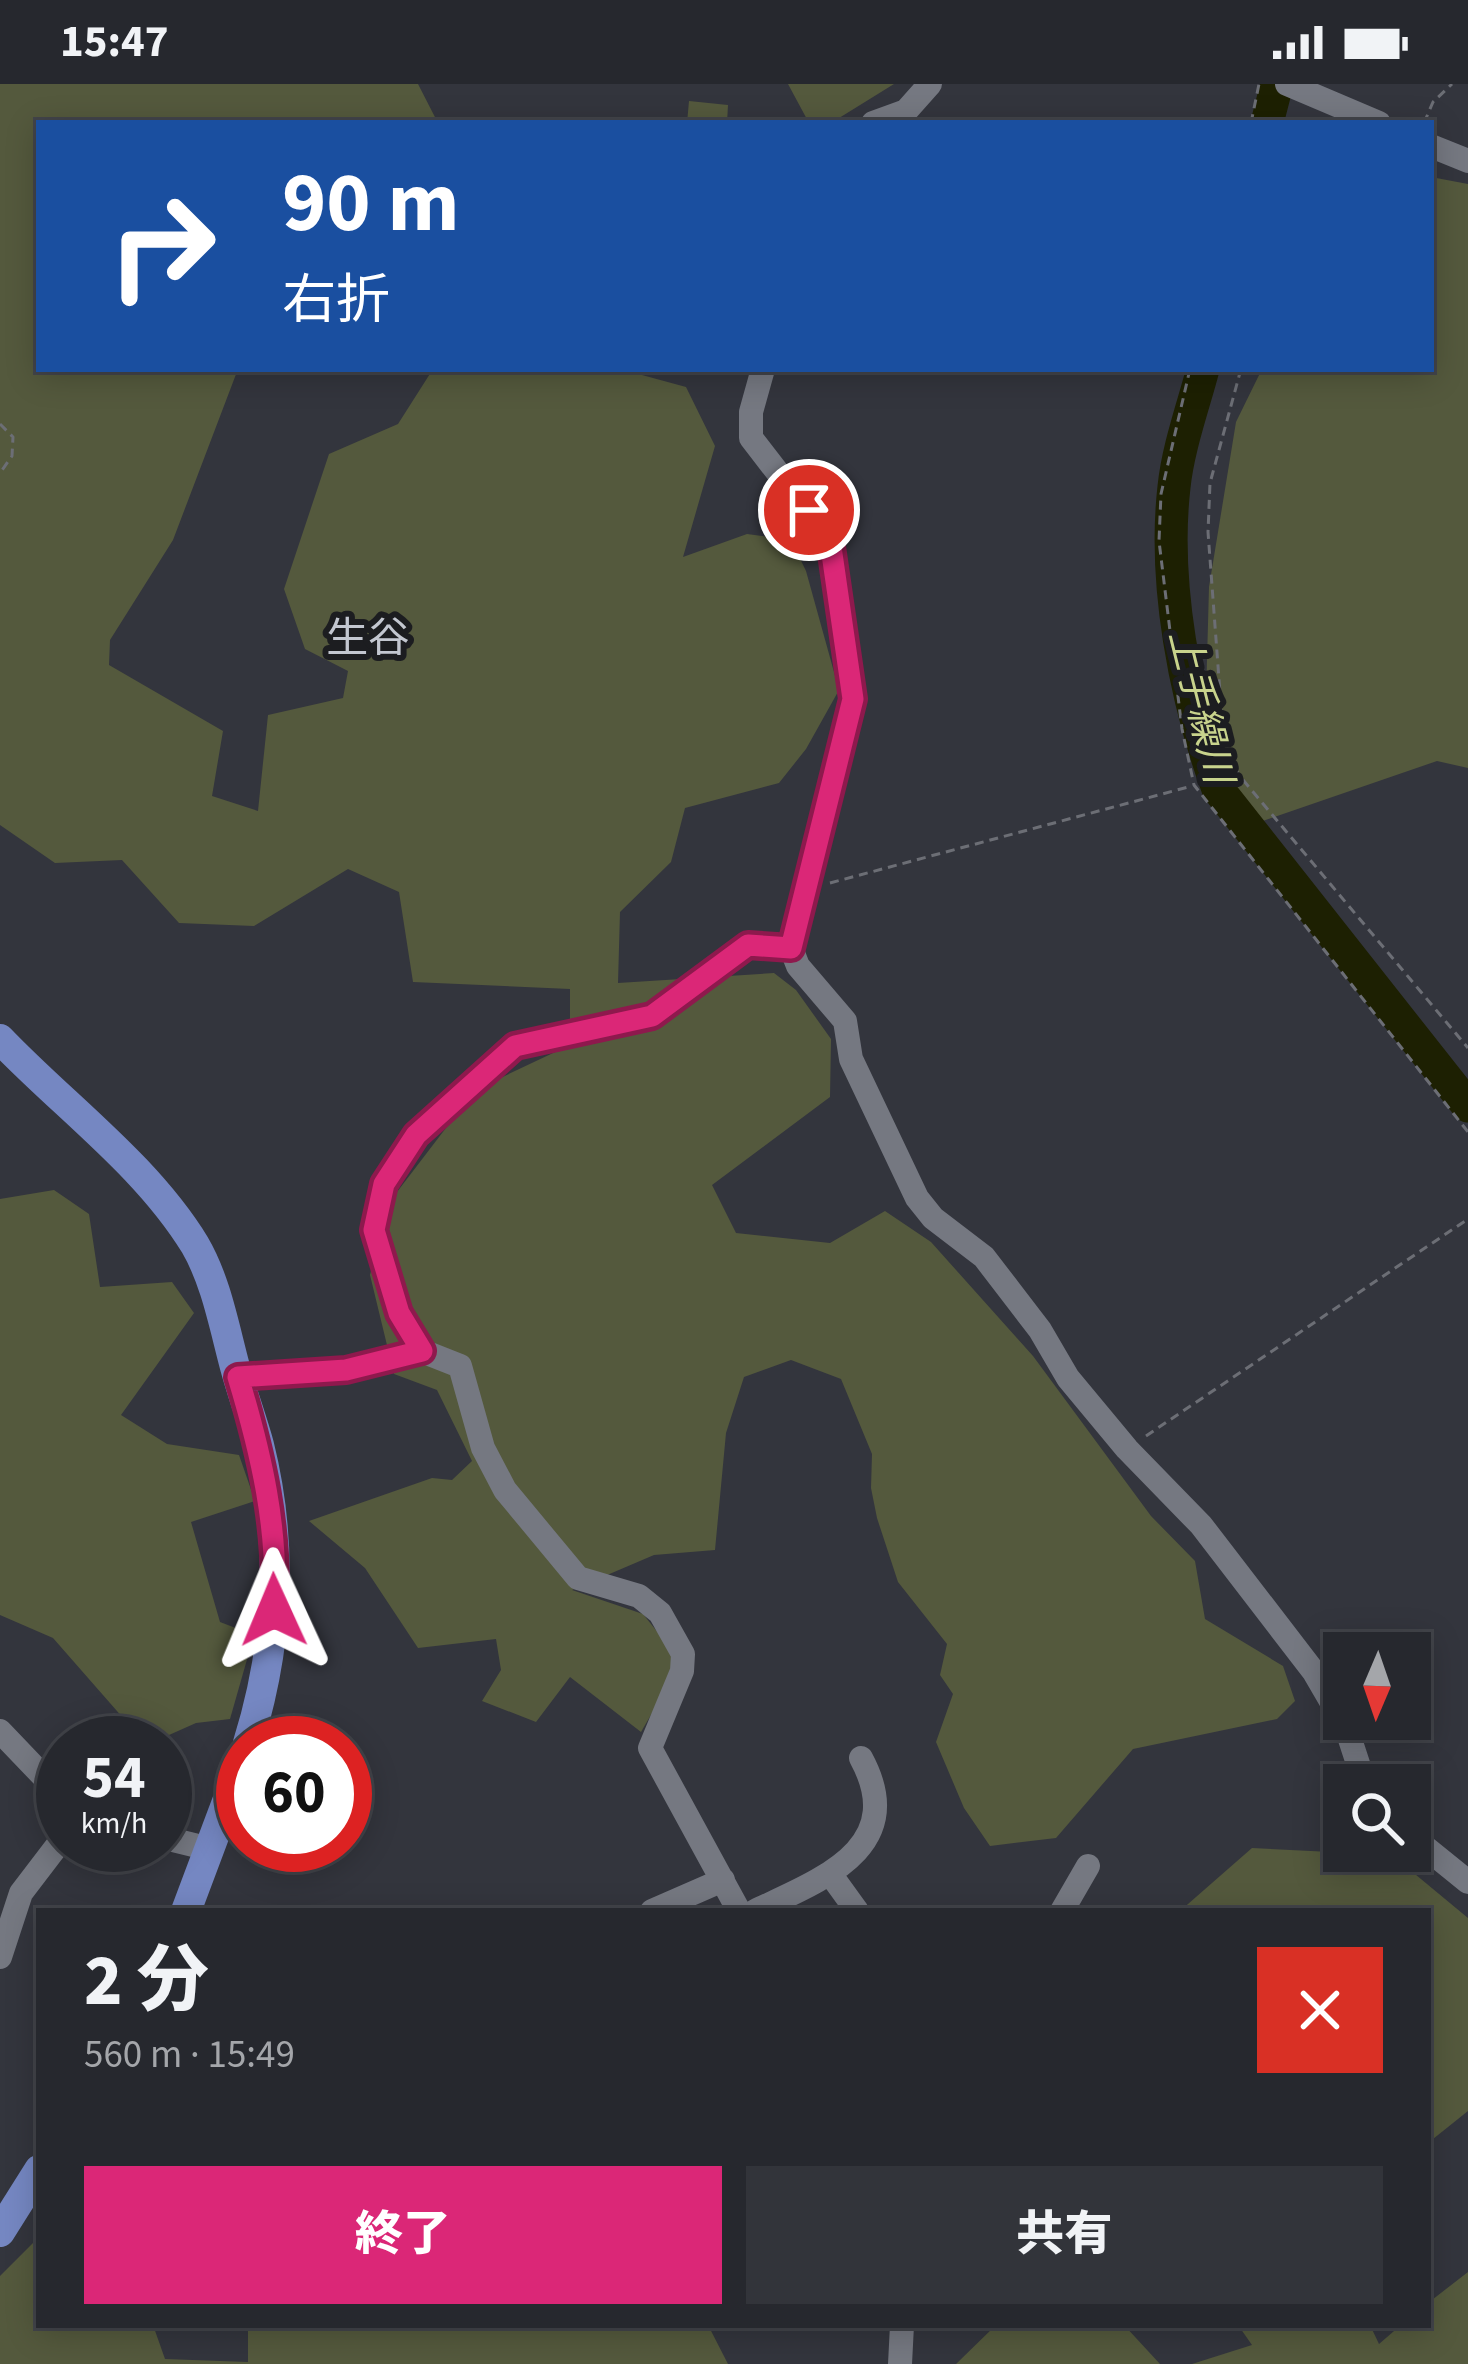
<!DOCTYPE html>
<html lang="ja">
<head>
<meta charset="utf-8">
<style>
	:root { --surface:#26282e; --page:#32343a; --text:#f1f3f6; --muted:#a4a6aa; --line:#42444a; --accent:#db2777 }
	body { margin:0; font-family:"Source Sans 3","Noto Sans JP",sans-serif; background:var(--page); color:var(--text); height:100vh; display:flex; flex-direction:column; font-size:45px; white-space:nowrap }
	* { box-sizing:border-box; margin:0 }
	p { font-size:39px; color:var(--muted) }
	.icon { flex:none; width:66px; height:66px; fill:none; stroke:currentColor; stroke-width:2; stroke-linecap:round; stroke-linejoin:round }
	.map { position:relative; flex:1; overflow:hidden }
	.panel { position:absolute; left:36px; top:1824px; width:1395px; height:420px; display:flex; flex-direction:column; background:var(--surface); border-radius:0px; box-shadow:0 6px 30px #0003,0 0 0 3px var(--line) }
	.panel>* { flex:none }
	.banner { position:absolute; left:36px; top:36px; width:1398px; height:252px; border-radius:0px; box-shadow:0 6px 30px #0003,0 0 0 3px var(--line); background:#1a4fa0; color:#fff; overflow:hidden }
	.needle { width:78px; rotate:182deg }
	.controls { position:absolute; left:1323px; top:1548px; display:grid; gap:24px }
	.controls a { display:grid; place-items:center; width:108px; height:108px; border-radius:0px; background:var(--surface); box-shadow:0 6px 30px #0003,0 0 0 3px var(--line); font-size:60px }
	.speed { position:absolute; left:36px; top:1632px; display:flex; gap:24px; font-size:60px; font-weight:700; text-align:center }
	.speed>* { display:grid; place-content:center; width:156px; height:156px; border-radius:50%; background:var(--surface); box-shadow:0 6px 30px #0003,0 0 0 3px var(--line); line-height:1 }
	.speed small { font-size:30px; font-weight:400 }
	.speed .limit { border:18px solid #d22; background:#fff; color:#111 }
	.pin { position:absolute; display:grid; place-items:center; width:102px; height:102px; color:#fff; margin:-51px; border:6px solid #fff; border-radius:50%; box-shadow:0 3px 12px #0007 }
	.me { position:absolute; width:132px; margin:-66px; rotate:359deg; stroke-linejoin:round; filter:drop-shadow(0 0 9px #0008) }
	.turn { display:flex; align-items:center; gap:42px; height:252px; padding:0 48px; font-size:54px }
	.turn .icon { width:156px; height:156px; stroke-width:2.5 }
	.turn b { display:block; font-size:84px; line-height:102px }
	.round { display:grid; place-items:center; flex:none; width:126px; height:126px; border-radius:0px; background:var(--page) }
	.overview { display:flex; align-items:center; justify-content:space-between; height:204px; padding:0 48px }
	h1 { font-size:72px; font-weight:800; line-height:90px }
	.button { display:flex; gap:24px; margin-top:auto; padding:24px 48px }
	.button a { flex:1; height:138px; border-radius:0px; background:var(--accent); color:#fff; font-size:48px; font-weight:800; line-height:138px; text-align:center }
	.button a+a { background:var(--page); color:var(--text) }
	.status { display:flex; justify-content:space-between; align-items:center; height:84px; padding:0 60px; background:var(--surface); direction:ltr }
	.status svg { height:33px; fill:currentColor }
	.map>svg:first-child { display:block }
	.green { fill:#54593d }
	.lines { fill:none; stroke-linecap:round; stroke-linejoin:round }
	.river { stroke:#1d2002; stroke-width:33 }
	.path { stroke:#6c6e75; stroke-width:3; stroke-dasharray:9 6; stroke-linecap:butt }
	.minor { stroke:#757881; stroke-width:24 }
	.major { stroke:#7587c2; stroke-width:30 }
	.route-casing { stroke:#8e194d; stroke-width:30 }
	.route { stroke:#db2777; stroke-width:21 }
	.labels { text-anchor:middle; stroke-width:12; stroke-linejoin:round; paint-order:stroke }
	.water-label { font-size:39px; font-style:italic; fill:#c8d38c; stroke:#1c1d20 }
	.quarter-label { font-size:42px; fill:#c3c7d0; stroke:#1c1d20 }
</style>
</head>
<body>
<div class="status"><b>15:47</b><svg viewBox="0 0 49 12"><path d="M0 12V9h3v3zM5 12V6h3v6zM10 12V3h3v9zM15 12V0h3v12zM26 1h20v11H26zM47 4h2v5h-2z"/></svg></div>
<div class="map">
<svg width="1468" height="2280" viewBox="0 0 1468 2280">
	<rect width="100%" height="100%" fill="#33353d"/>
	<!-- green -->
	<path class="green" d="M0 0H418L438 39H39V285H238L173 456 110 556 109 581 223 647 212 712 258 727 268 631 343 614 348 587 305 565 284 505 329 370 398 340 433 285H620L686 303 715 362 683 473 747 450 791 456 806 487 839 606 806 665 779 699 685 724 671 778 620 828 618 899 774 889 796 906 831 955 830 1013 712 1101 736 1149 830 1159 885 1127 931 1158 1033 1272 1151 1432 1195 1477 1205 1535 1283 1582 1295 1617 1277 1635 1133 1665 1056 1754 990 1762 964 1724 936 1658 953 1610 940 1591 947 1560 898 1498 877 1434 871 1404 872 1370 841 1295 791 1276 744 1293 726 1349 715 1466 654 1471 572 1506 643 1530 675 1570 670 1598 641 1648 570 1593 536 1638 482 1617 501 1586 496 1555 418 1564 365 1484 309 1437 432 1394 452 1396 472 1377 437 1306 394 1290 370 1191 387 1121 475 1006 570 961V905L413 898 399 808 348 785 254 842 179 839 122 776 55 779 0 741Z
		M788 0H894L831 39H809Z
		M689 17 728 21 727 39H687Z
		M1431 93 1468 100V684L1437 677 1257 739 1205 649 1209 503 1236 338 1262 285H1431Z
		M54 1106 89 1130 100 1203 172 1198 194 1229 121 1331 167 1360 239 1371 255 1417 191 1438 220 1538 254 1551 230 1635 196 1639 151 1659H145L53 1554 0 1531V1115Z
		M1252 1764 1392 1771 1468 1834V2027L1428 2059V1827H1180Z
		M39 2153V2241H153L165 2275 248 2278V2241H708L728 2280H0V2192Z
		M1468 2188V2280H1192L1252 2261 1238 2241H1370L1379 2260 1401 2241H1428V2219Z
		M996 2241H1124L1160 2280H956Z"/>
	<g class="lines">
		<!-- river -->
		<path class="river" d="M1267 39 1277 0
			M1203 285C1193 323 1178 364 1174 403 1163 499 1185 615 1218 705L1468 1022"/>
		<!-- path -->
		<path class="path" d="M1251 39 1259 0
			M1424 39 1433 18 1452 0
			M1190 285 1161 410 1159 457 1182 645 1194 701 1468 1048
			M1241 285 1210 399 1208 448 1223 649 1238 690 1468 964
			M0 340 13 353 12 372 0 389
			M830 799 1192 702
			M1146 1352 1468 1135"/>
		<!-- minor -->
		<path class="minor" d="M1287 0 1379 39
			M873 39 906 27 930 0
			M1431 62 1468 77
			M763 285 751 328V354L830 456 853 615 794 844 791 864 798 882 845 937 851 975 917 1114 933 1134 984 1173 1040 1246 1068 1294 1127 1365 1201 1441 1314 1588 1346 1643 1365 1701
			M422 1267 399 1229 374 1146 384 1100 416 1051 515 962 652 932 748 861 791 864
			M238 1293 347 1285 422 1267 460 1282 483 1364 505 1406 578 1494 639 1512 660 1529 683 1570 682 1587 650 1664 739 1827
			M0 1647 63 1713
			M1410 1751 1468 1798
			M165 1754 210 1765
			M831 1791 857 1827
			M652 1827 723 1796
			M755 1827C820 1796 910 1764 861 1674
			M1062 1827 1088 1782
			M0 1873 21 1809 63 1754
			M900 2280 902 2241"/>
		<!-- major -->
		<path class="major" d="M0 955C64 1022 146 1081 195 1161 216 1197 224 1242 235 1283 242 1309 252 1335 259 1361 284 1461 278 1562 248 1659
			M186 1827 243 1675
			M0 2148 39 2086"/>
	</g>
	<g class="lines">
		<!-- route casing -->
		<g class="route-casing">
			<path id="route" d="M274 1526C279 1445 261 1369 238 1293L346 1286 422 1267 399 1229 374 1146 384 1100 416 1051 515 962 652 932 748 861 791 864 853 615 830 456 809 426"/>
		</g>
		<!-- route -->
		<use href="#route" class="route"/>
	</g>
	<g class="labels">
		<!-- water labels -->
		<g class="water-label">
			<text transform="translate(1202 622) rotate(76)" y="14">上手繰川</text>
		</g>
		<!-- quarter labels -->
		<g class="quarter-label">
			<text x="368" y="568">生谷</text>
		</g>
	</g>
</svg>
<div class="controls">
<a><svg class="needle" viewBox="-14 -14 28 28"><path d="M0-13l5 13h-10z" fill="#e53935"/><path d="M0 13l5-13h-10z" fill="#a4a6aa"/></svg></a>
<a><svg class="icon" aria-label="search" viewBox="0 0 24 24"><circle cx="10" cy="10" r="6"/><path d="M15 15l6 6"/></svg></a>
</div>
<div class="speed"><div>54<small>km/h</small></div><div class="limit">60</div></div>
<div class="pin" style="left:809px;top:426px;background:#d93025"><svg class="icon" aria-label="arrive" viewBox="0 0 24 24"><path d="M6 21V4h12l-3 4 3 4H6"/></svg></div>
<svg class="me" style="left:274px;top:1526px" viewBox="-20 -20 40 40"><path d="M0-17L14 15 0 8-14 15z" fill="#db2777" stroke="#fff" stroke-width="4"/></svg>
<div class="banner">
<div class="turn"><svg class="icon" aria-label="right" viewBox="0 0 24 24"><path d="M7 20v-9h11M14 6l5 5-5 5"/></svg><div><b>90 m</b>右折</div></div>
</div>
<section class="panel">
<div class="overview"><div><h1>2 分</h1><p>560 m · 15:49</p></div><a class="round" style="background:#d93025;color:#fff"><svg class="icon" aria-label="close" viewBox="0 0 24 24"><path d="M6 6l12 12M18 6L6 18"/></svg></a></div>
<div class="button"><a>終了</a><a>共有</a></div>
</section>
</div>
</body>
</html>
